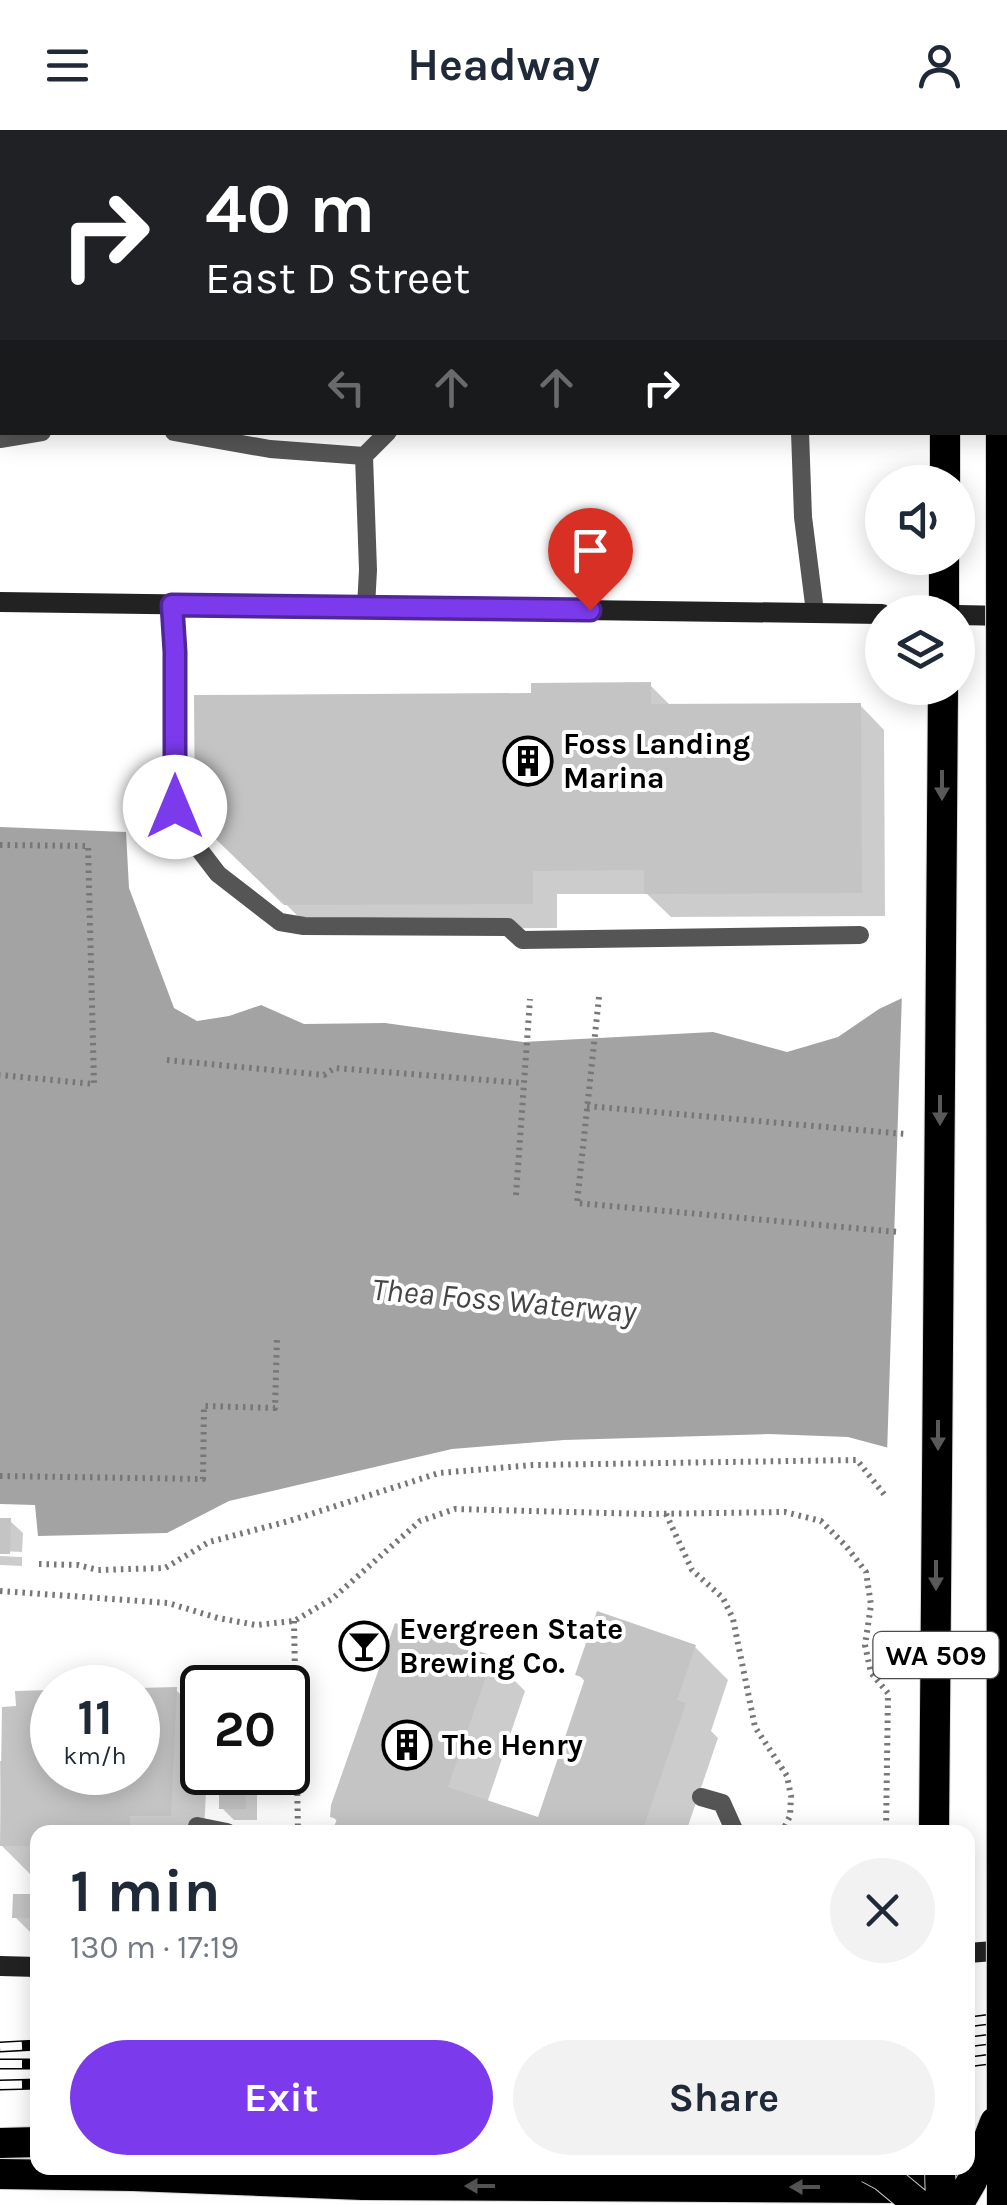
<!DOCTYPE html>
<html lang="en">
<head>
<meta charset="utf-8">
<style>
	:root { --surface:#fff; --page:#f2f2f3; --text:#1f2937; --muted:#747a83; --accent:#7c3aed }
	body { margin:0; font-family:Karla,sans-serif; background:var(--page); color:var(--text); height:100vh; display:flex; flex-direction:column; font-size:38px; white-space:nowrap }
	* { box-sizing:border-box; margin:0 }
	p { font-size:32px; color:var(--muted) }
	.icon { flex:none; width:55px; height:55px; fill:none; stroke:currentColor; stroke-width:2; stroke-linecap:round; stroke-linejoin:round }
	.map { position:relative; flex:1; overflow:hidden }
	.drawer { position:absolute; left:30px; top:1695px; width:945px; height:350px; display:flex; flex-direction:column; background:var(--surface); border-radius:20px; box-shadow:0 5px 25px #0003 }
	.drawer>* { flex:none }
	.top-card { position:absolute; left:0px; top:0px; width:1008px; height:305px; box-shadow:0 5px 25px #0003; background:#202124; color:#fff; overflow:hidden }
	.fabs { position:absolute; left:865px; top:335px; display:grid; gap:20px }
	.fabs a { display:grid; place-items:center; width:110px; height:110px; border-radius:50%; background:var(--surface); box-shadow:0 5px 25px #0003; font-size:50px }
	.speed { position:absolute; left:30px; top:1535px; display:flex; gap:20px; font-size:50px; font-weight:700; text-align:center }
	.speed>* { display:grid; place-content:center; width:130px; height:130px; border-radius:50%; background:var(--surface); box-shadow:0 5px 25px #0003; line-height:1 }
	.speed small { font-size:25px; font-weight:400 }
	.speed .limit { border:5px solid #111; border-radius:15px; background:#fff; color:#111 }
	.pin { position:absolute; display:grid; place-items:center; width:85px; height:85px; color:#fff; margin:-102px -42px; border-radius:50% 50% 50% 0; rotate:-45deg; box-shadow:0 0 10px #0007 }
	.pin .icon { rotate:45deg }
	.me { position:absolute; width:110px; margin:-55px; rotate:0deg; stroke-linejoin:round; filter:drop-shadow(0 0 8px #0008) }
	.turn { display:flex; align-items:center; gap:35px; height:210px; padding:0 40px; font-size:45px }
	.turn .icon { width:130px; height:130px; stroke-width:2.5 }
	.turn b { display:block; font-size:70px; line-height:85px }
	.lanes { display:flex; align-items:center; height:95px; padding:0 40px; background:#0003; justify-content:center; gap:50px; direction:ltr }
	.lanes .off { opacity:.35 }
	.round { display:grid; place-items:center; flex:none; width:105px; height:105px; border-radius:52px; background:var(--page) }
	.head { display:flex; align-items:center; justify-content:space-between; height:170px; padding:0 40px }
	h1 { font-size:60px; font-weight:700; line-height:75px }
	.button { display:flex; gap:20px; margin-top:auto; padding:20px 40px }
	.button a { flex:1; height:115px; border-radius:60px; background:var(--accent); color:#fff; font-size:40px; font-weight:700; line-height:115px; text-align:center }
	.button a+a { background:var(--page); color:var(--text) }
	header { display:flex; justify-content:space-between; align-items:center; height:130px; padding:0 40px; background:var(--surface); font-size:45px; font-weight:700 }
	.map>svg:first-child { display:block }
	.water { fill:#a3a3a3 }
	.pier { fill:#fff }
	.shadow { fill:#0003 }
	.building { fill:#c4c4c4 }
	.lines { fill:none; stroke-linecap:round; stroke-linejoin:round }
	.highway-casing { stroke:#dbdbdb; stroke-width:32 }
	.path { stroke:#777; stroke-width:6; stroke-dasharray:2.5 5; stroke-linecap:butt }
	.lane { stroke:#555; stroke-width:18 }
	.secondary { stroke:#222; stroke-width:20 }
	.highway { stroke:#000; stroke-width:30 }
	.rail-casing { stroke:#000; stroke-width:11 }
	.rail { stroke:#fff; stroke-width:8; stroke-dasharray:22; stroke-linecap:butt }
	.highway-bridge-casing { stroke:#dbdbdb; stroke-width:32; stroke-linecap:butt }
	.highway-bridge { stroke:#000; stroke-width:30 }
	.oneway { fill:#595959 }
	.route-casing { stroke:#51269a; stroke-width:25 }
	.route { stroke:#7c3aed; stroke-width:18 }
	.labels { text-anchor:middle; stroke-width:8; stroke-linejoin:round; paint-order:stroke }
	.shield { fill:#fff; stroke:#4c4c4c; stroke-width:2.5 }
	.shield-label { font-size:28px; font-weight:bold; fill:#000 }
	.poi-label { font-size:30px; font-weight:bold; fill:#000; stroke:#fff; text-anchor:start }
	.water-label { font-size:32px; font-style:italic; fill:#444; stroke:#fff }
</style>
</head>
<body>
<header><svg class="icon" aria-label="menu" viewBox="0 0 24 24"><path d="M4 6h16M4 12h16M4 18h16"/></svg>Headway<svg class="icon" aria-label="person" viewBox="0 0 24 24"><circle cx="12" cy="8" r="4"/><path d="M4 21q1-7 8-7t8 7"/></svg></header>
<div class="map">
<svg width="1007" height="2075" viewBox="0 0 1007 2075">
	<rect width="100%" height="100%" fill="#fff"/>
	<!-- water -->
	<path class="water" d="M0 697 126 702 129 758 174 878 197 891 229 886 261 875 304 894 385 893 523 912 713 902 787 922 838 907 879 879 915 862 956 1387 889 1318 848 1307 769 1304 564 1310 452 1319 229 1371 167 1403 38 1406 35 1375 0 1374Z"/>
	<!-- pier -->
	<path class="pier" d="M915 857 1007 858 1004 1477 982 1459 951 1390 887 1324 902 863Z"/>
	<!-- shadow -->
	<path class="shadow" d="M268 0H354V2H268Z
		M650 555 671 576 860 575 884 600 885 786 671 787 647 764H557V798L311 799 198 688 533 566Z
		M0 1389 10 1391 23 1403 22 1422 0 1421Z
		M0 1426 22 1427V1436L0 1435Z
		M695 1517 728 1550 711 1601 718 1608 686 1702H335L338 1692 332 1686 492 1528 525 1561 487 1673 540 1691 586 1553 578 1544Z
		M176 1560 202 1586V1642H207L204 1702H38V1748H34L1 1715 0 1631 5 1630 18 1578V1563L52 1562V1642H138V1561Z
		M221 1642H280V1652H257V1690H234L222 1678Z
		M38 1767V1806H34L15 1787Z"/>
	<!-- building -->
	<path class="building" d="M651 552V574L861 573 862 763 644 764V740L533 741V774L284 775 195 689 194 565 531 563V553Z
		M0 1388H11L10 1424H0Z
		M597 1481 696 1515 677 1570 686 1573 642 1702H332L337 1689 330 1687 331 1675 395 1493 493 1526 448 1657 538 1687 585 1548 575 1545Z
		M177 1557 171 1686H130V1702H38V1716H0L2 1577 16 1576 15 1561 52 1560V1642H138V1558Z
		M219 1642H245L246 1679H219Z
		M13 1764H38V1788H12Z"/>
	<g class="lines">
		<!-- highway casing -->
		<g class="highway-casing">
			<path id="highway" d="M999 0V2
				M946 2V0
				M945 352V302
				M944 482V428
				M937 1348 943 558
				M0 2013 38 2012
				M0 2044 133 2046 362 2055 896 2058 964 2051"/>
		</g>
		<!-- path -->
		<path class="path" d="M0 715 88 716 94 954 0 945
			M599 867 577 1073 898 1102
			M167 930 324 945 335 938 523 953
			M587 976 905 1004
			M516 1065 530 869
			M0 1346 203 1349 204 1276 275 1278 277 1207
			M666 1384 692 1440 723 1468 733 1489 755 1597 787 1646 791 1666 790 1686 782 1702
			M39 1434 78 1435 98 1440 165 1438 209 1412 289 1391 439 1343 533 1335 857 1330 887 1368
			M0 1461 168 1473 218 1488 256 1495 294 1491 332 1469 420 1391 455 1379 647 1384 785 1382 821 1391 846 1416 866 1442 871 1475 865 1515 871 1543 888 1563 886 1702
			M294 1491 298 1702"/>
		<!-- lane -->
		<path class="lane" d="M831 2V0
			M174 302 270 319 364 326 388 302
			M800 302 803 387 815 482
			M0 309 42 302
			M364 326 368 440 366 477
			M172 475 175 523V677L182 697 218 744 280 792 304 796 508 797 522 810 860 805
			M701 1667 722 1673 735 1702
			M197 1696 227 1702"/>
		<!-- secondary -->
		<path class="secondary" d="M0 472 882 484
			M958 485 1007 486
			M968 1823 1007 1820
			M0 1836 38 1837"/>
		<!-- highway -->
		<use href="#highway" class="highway"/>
		<!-- rail casing -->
		<g class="rail-casing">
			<path id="rail" d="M968 1892 1007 1887
				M968 1912 1007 1907
				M0 1917 38 1915
				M968 1932 1007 1927
				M0 1934H38
				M0 1955 38 1954"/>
		</g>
		<!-- rail -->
		<use href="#rail" class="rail"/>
		<!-- highway-bridge casing -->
		<g class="highway-bridge-casing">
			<path id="highway-bridge" d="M1001 302 1002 2075
				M934 1702 937 1348
				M869 2038 884 2046 919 2075
				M940 2038 941 2075
				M958 2075 972 2051 995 1992"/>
		</g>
		<!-- highway-bridge -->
		<use href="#highway-bridge" class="highway-bridge"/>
	</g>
	<!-- one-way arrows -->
	<defs><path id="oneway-solid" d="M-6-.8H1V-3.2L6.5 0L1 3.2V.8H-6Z" transform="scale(2.5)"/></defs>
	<g class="oneway">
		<use href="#oneway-solid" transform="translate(942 655) rotate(90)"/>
		<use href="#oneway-solid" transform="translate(940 980) rotate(90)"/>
		<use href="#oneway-solid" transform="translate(938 1305) rotate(90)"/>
		<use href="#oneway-solid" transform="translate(936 1445) rotate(90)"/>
		<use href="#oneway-solid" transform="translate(480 2056) rotate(-180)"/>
		<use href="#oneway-solid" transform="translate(805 2057) rotate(-180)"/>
	</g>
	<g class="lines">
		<!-- route casing -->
		<g class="route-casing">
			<path id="route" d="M175 677V522L172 475 590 480"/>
		</g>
		<!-- route -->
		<use href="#route" class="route"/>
	</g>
	<!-- icons -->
	<defs>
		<g id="building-ring" transform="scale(2.5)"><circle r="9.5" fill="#fff" stroke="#000" stroke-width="1.5"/><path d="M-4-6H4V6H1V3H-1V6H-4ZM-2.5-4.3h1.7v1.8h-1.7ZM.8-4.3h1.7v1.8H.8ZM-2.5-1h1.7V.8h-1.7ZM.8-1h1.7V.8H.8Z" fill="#000"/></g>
		<g id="bar-ring" transform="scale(2.5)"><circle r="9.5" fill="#fff" stroke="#000" stroke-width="1.5"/><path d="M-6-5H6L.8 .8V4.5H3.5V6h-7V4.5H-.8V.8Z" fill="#000"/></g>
	</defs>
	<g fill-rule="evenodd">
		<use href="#building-ring" x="528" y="631"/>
		<use href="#bar-ring" x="364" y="1516"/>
		<use href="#building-ring" x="407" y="1615"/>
	</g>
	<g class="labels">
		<!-- shield labels -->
		<rect class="shield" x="873.5" y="1502" width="125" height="46" rx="8"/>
		<g class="shield-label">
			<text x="936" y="1535">WA 509</text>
		</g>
		<!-- poi labels -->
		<g class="poi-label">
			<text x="563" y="624">Foss Landing<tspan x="563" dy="34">Marina</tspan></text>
			<text x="399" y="1509">Evergreen State<tspan x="399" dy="34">Brewing Co.</tspan></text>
			<text x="442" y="1625">The Henry</text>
		</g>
		<!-- water labels -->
		<g class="water-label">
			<text transform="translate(504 1170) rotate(5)" y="11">Thea Foss Waterway</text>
		</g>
	</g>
</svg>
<div class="fabs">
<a><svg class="icon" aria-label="sound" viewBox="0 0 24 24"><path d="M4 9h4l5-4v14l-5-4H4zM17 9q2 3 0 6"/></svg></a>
<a><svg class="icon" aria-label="layers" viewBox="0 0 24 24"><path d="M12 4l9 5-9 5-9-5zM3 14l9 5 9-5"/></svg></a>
</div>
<div class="speed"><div>11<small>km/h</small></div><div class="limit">20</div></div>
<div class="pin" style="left:590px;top:480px;background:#d93025"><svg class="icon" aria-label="arrive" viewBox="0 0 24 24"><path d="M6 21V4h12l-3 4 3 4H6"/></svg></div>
<svg class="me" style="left:175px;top:677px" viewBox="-20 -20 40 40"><circle r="19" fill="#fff"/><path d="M0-13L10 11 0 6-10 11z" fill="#7c3aed"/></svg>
<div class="top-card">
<div class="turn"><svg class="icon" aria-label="right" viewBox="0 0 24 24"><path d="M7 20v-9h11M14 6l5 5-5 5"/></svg><div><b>40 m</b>East D Street</div></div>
<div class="lanes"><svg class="icon off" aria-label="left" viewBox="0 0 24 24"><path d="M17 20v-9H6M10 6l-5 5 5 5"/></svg><svg class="icon off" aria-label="ahead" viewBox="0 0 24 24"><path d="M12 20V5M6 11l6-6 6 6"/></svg><svg class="icon off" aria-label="ahead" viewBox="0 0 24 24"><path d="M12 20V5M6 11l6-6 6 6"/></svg><svg class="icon" aria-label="right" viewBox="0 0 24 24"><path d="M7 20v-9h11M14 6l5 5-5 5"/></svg></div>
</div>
<section class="drawer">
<div class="head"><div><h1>1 min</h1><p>130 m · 17:19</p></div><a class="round"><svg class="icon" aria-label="close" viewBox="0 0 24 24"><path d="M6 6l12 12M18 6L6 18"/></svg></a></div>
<div class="button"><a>Exit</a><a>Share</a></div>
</section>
</div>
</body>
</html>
